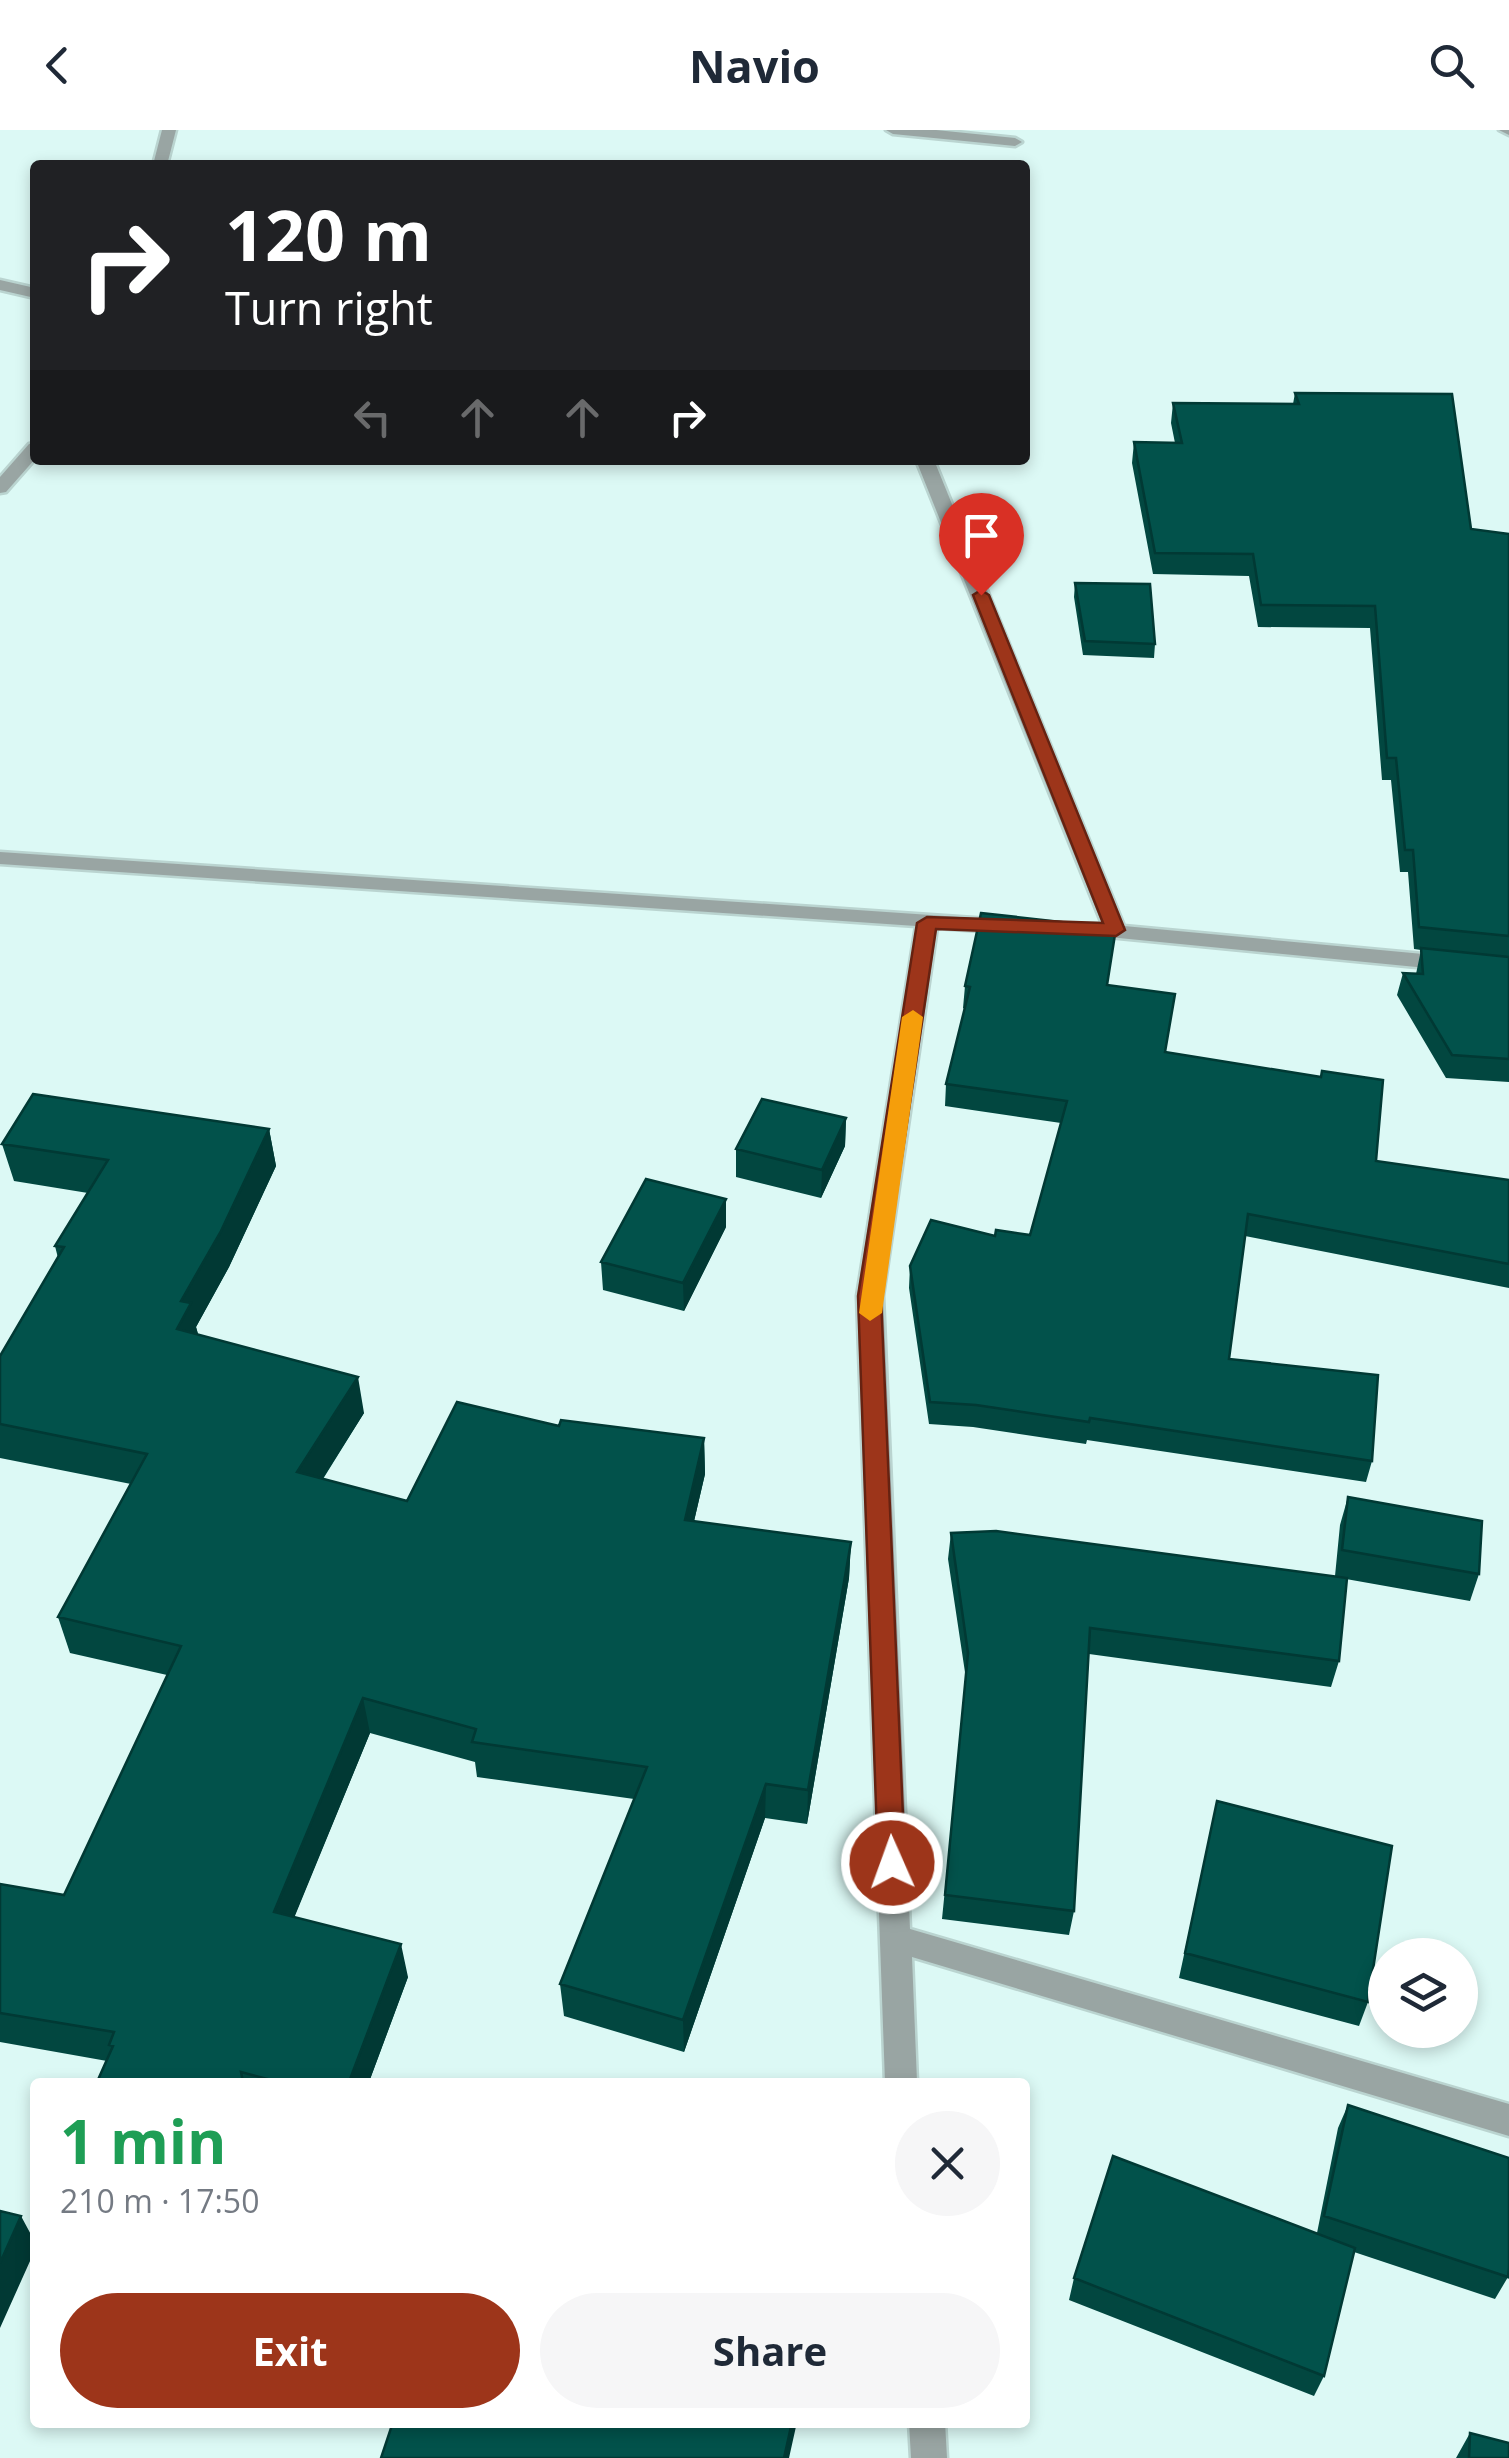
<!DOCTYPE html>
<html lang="en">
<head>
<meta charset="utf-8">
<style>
	:root { --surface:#fff; --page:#f6f6f7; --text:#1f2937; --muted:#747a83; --accent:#9d351a }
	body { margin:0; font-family:"Open Sans",sans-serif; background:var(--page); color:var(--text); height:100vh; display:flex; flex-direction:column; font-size:38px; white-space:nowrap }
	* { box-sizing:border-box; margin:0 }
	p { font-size:32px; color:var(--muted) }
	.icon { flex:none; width:55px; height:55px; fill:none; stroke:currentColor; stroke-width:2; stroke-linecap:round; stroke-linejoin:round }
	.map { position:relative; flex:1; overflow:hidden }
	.details { position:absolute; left:30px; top:1948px; width:1000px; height:350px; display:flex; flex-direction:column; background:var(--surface); border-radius:10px; box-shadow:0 5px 15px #0003 }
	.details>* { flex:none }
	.banner { position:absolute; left:30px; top:30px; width:1000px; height:305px; border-radius:10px; box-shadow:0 5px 15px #0003; background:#202124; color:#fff; overflow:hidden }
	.fabs { position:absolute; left:1368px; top:1808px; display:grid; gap:20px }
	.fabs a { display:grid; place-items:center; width:110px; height:110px; border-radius:50%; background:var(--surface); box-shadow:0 5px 15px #0003; font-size:50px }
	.pin { position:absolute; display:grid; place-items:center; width:85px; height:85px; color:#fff; margin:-102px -42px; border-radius:50% 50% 50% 0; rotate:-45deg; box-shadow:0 0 10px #0007 }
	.pin .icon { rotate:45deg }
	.me { position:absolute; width:110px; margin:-55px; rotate:358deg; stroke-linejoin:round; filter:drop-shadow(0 0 8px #0008) }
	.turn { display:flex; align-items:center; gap:35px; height:210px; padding:0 30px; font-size:45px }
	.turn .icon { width:130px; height:130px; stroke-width:2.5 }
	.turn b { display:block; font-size:70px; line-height:85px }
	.lanes { display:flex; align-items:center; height:95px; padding:0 30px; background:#0003; justify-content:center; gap:50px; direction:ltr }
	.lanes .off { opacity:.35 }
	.round { display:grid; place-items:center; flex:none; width:105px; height:105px; border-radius:52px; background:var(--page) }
	.overview { display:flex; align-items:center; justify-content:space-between; height:170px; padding:0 30px }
	h1 { font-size:60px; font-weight:700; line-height:75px; color:#1e9e55 }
	.cta { display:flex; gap:20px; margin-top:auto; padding:20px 30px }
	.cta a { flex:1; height:115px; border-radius:60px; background:var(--accent); color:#fff; font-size:40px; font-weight:700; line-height:115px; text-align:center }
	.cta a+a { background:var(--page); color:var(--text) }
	header { display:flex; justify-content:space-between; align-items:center; height:130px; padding:0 30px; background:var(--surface); font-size:45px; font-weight:700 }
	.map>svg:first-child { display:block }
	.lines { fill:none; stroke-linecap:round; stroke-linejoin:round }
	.minor-casing { stroke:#bad4d0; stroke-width:5 }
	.minor { fill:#99a5a3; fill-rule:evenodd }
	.wall { fill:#024740 }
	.shaded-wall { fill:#013934 }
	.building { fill:#02524b; stroke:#013934; stroke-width:2.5 }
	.route { fill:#9d351a; stroke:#621; stroke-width:2.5 }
	.slow { fill:#f59e0b }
</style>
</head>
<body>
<header><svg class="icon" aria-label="back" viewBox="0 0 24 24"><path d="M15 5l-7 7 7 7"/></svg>Navio<svg class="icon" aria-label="search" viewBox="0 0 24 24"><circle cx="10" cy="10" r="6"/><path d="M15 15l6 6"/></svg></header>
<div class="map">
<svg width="1509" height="2328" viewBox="0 0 1509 2328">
	<rect width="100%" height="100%" fill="#dcf9f5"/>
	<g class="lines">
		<!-- minor casing -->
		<g class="minor-casing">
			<path id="minor" d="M162 0H176L167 35H153Z
				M886 0H936L1015 8 1022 12 1015 16 893 4Z
				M1499 0H1509V5Z
				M0 150 35 158V168L0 160Z
				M35 313V329L6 362 0 363V347L29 314Z
				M916 330H934L1124 796 1509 832V846L1078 804 1075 799 1078 794H1102Z
				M0 722 1019 791 1022 796 1011 803 937 798 883 1166 910 1799 1509 1974V2006L912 1827 917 1952H885L857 1166 916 796 0 734Z
				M909 2292H945L947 2328H911Z"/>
		</g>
		<!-- minor -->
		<use href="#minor" class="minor"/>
	</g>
	<!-- wall -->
	<path class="wall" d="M1295 263 1471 399 1509 404V952L1446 948 1397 865 1403 843 1416 844 1421 820 1414 819 1408 742H1400L1391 650H1382L1370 498 1258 497 1249 446 1153 444 1132 333 1134 312 1175 313 1171 293 1173 273 1293 274Z
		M1075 453 1155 514 1154 528 1083 525 1074 467Z
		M1108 855 1165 922 1376 1031 1509 1050V1158L1245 1106 1229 1229 1372 1331 1366 1352 1087 1310 1086 1314 973 1297 929 1294 909 1158 910 1136 995 1106 1030 1105 1061 993 945 976 946 954 965 879 963 878 965 856Z
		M846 988 845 1016 821 1068 736 1047V1019Z
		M269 999 276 1036 229 1137 196 1197 198 1205 364 1283 323 1349 407 1371 559 1296 704 1308 705 1344 694 1391 851 1412 849 1448 807 1694 765 1688 684 1922 564 1886 560 1854 634 1669 477 1647 475 1632 370 1603 294 1787 408 1847 369 1952H97L107 1931 0 1912V1754L64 1765 167 1545 70 1523 58 1487 131 1354 0 1328V1226L58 1128 55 1116 88 1063 14 1051 2 1014Z
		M726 1097 684 1181 603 1160 601 1132Z
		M1348 1367 1479 1444 1470 1471 1346 1449 1339 1531 1331 1557 1089 1524 1074 1781 1069 1805 942 1789 966 1549 948 1429 951 1403 1335 1446 1340 1395Z
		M1217 1671 1368 1872 1359 1896 1179 1848Z
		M1348 1975 1508 2147 1495 2169 1354 2122 1324 2246 1314 2266 1069 2170 1074 2148 1317 2103 1338 1998Z
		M1470 2303 1509 2328H1456Z"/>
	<!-- shaded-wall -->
	<path class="shaded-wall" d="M846 988 845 1016 821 1068 822 1040Z
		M269 999 276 1036 229 1137 196 1197 200 1210 177 1199 181 1171Z
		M726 1069V1097L684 1181 683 1153Z
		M358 1247 364 1283 304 1378 297 1342Z
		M704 1308 705 1344 686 1426 685 1390Z
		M851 1412 849 1448 807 1694 808 1660Z
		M363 1568 370 1603 283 1815 274 1782Z
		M766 1654 765 1688 684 1922 683 1890Z
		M401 1814 408 1847 369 1952H349Z
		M21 2086 35 2112V2120L0 2198V2133Z
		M792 2292H797L789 2328H784Z"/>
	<!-- building -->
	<path class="building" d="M1295 263 1452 264 1471 399 1509 404V806L1419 797 1413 720H1405L1396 628H1387L1375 476 1261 475 1253 424 1155 423 1134 312 1182 313 1173 273 1299 274Z
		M1075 453 1150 454 1155 514 1085 511Z
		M981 783 1116 798 1107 855 1175 864 1165 922 1321 947 1322 941 1383 950 1376 1031 1509 1050V1134L1248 1084 1229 1229 1378 1245 1372 1331 1090 1288 1089 1292 976 1275 930 1272 910 1136 931 1090 995 1106 996 1100 1030 1105 1067 971 946 954 970 857 965 856Z
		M1421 818 1509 827V929L1452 925 1403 843 1423 844Z
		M33 964 269 999 221 1101 181 1171 191 1173 177 1199 358 1247 297 1342 407 1371 457 1272 559 1296 561 1290 704 1308 685 1390 851 1412 808 1660 766 1654 683 1890 560 1854 647 1637 472 1612 476 1599 363 1568 274 1782 401 1814 349 1952H279L241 1942 243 1952H97L113 1916 109 1915 114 1902 0 1883V1754L64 1765 181 1516 58 1487 147 1324 0 1294V1226L64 1117 55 1116 108 1030 2 1014Z
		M762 969 846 988 822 1040 736 1019Z
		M646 1049 726 1069 683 1153 601 1132Z
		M1348 1367 1482 1391 1479 1444 1342 1420Z
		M996 1401 1347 1448 1339 1531 1090 1498 1074 1781 945 1765 968 1523 951 1403Z
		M1217 1671 1392 1716 1368 1872 1185 1823Z
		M1348 1975 1509 2028V2138L1508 2147 1324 2086Z
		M1113 2026 1355 2118 1324 2246 1074 2148Z
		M0 2081 21 2086 0 2133Z
		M393 2292H792L784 2328H381Z
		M1470 2303 1509 2313V2328H1469Z"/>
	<!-- route -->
	<path class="route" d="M981 460 989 465 1125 800 1116 806 936 799 881 1166 905 1733 901 1741 892 1745 882 1741 878 1733 858 1166 917 793 927 787 1103 793 973 465Z"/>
	<!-- slow -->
	<path class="slow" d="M913 880 923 887 882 1183 870 1191 859 1183 902 887Z"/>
</svg>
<div class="fabs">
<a><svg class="icon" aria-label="layers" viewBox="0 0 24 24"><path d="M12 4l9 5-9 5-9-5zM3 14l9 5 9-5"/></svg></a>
</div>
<div class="pin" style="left:981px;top:465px;background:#d93025"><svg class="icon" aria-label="arrive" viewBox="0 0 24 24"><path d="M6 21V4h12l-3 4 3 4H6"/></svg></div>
<svg class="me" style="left:892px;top:1733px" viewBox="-20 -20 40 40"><circle r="17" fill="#9d351a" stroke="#fff" stroke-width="3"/><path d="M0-11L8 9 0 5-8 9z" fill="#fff"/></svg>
<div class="banner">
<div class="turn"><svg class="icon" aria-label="right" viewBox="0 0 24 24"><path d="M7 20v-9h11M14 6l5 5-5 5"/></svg><div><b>120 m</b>Turn right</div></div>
<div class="lanes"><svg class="icon off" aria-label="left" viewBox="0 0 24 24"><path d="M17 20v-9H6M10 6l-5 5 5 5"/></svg><svg class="icon off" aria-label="ahead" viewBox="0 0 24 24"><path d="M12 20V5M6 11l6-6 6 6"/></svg><svg class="icon off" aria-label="ahead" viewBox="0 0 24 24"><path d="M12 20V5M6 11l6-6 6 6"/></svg><svg class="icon" aria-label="right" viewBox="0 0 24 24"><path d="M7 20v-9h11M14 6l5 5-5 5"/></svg></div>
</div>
<section class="details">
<div class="overview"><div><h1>1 min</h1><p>210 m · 17:50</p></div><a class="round"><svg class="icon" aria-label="close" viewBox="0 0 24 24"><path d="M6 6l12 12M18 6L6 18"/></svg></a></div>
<div class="cta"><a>Exit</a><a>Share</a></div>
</section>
</div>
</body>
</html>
